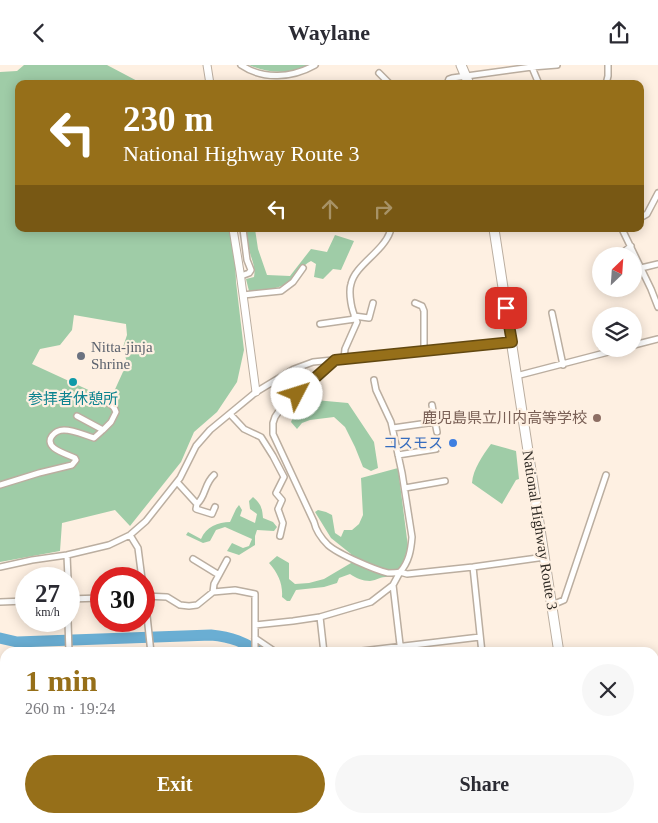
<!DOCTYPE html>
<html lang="en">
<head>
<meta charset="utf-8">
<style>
	:root { --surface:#fff; --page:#f7f7f7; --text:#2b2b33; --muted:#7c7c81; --accent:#966f19 }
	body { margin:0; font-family:"Times New Roman","Noto Sans JP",serif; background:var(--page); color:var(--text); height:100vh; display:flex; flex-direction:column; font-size:19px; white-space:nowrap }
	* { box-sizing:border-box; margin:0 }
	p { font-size:16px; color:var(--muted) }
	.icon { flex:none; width:28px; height:28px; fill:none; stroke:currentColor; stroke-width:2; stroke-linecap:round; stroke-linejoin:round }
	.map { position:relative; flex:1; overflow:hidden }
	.side { position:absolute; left:0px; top:582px; width:659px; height:176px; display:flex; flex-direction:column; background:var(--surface); border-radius:15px 15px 0 0; box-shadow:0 2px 12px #0003 }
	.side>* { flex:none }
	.guide { position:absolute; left:15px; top:15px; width:629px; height:152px; border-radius:10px; box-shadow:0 2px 12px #0003; background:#966f19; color:#fff; overflow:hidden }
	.needle { width:32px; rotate:25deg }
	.buttons { position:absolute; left:592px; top:182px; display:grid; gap:10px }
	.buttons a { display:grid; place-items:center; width:50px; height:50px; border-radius:50%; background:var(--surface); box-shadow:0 2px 12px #0003; font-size:25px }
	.speed { position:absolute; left:15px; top:502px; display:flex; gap:10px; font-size:25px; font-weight:700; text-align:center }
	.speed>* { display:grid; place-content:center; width:65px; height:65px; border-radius:50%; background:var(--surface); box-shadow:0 2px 12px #0003; line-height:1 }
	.speed small { font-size:12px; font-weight:400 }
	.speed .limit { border:8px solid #d22; background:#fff; color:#111 }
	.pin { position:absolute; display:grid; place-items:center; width:42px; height:42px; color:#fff; margin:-21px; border-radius:10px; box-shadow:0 2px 8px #0006 }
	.me { position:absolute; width:55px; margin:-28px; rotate:50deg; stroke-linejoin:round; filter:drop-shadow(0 0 4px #0008) }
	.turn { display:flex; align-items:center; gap:18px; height:105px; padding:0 25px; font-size:22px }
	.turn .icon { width:65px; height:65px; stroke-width:2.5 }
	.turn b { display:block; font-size:35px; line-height:42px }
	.lanes { display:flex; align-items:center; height:48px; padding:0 25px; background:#0003; justify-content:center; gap:25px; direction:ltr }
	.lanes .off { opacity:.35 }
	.round { display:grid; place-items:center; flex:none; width:52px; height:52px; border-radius:26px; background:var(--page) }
	.summary { display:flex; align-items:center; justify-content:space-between; height:85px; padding:0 25px }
	h1 { font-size:30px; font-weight:700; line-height:38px; color:var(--accent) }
	.cta { display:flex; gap:10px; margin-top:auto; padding:10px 25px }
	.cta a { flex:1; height:58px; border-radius:30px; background:var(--accent); color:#fff; font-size:20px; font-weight:700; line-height:58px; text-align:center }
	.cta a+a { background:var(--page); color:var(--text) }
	header { display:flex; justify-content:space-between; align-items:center; height:65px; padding:0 25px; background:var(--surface); font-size:22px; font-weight:700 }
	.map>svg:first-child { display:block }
	.green { fill:#9fcca7; fill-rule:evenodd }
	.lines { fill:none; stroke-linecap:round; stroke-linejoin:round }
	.river { stroke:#6aaed3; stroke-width:11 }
	.street-casing { stroke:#bbaea0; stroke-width:8 }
	.secondary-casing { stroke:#bbaea0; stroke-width:9 }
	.primary-casing { stroke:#bbaea0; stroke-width:10 }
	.highway-casing { stroke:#bbaea0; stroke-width:11 }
	.street { stroke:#fff; stroke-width:5 }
	.secondary { stroke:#fff; stroke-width:7 }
	.primary { stroke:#fff; stroke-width:8 }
	.highway { stroke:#fff; stroke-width:9 }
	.route-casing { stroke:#624810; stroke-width:12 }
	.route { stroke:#966f19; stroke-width:9 }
	.worship-dot { fill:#6b7280; stroke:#fef0e2; stroke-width:2 }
	.culture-dot { fill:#0f9aa8; stroke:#fef0e2; stroke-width:2 }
	.education-dot { fill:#8d6e63; stroke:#fef0e2; stroke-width:2 }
	.shop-dot { fill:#3f7fe0; stroke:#fef0e2; stroke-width:2 }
	.labels { text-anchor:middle; stroke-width:4.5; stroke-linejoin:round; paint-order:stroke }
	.worship-label { font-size:15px; fill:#5b616d; stroke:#fef0e2; text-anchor:start }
	.culture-label { font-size:15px; fill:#0d838f; stroke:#fef0e2 }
	.education-label { font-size:15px; fill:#785e54; stroke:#fef0e2; text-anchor:end }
	.shop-label { font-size:15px; fill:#366cbe; stroke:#fef0e2; text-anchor:end }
	.street-label { font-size:15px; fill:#2f2a24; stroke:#fef0e2 }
</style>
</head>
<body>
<header><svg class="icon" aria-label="back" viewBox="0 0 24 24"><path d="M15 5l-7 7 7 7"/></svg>Waylane<svg class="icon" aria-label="share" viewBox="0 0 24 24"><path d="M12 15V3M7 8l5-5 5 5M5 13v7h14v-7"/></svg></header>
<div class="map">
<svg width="658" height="758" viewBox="0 0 658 758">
	<rect width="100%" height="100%" fill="#fef0e2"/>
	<!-- green -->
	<path class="green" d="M24 0H107L143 19H19V164H234L236 217 244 285 237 317 217 347 194 367 181 397 130 461 115 445 62 458 60 486 0 497V7L17 6ZM74 250 126 259 127 270 123 282 127 298 112 331 95 328 32 299 40 284 60 280 72 265Z
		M249 0H308C289 10 267 8 249 0Z
		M246 164H255L258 184 267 210 290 211 311 184 327 187 335 170 354 176 341 205 333 204 323 214 314 212 316 199 311 196C302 201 300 205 294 212 281 226 267 224 249 226L246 214 254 212C256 201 251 194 249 184 247 178 246 170 246 164Z
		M315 335 348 338 374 377 378 403 371 406 363 402 355 382 345 362 334 352 310 355 302 358 297 364 291 357 295 348Z
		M491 379 516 386 519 414 516 415 502 439 472 418C473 404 483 390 491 379Z
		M398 403 408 482 402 501 391 512C381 511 378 515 370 516 362 516 356 513 350 509L339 513 337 518 324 522 296 525 290 536H287L282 532C283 519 278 508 269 498L277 491 289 498V514L295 519 309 518 324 514 351 498V489L331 473 315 447 318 445 326 447 332 450 335 468 341 472 344 465H352L359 459 363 450 361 413Z
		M253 432C261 439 262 442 263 453L273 457 277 462 274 466 257 465 255 471V480L239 490 227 486 232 478 243 483 249 481 252 474 225 462 216 465 210 476 203 478 186 470 188 467 201 474C206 462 218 457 230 457L236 444 239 440 242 445 240 451 255 458 257 449 250 444 249 436Z"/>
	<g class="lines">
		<!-- river -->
		<path class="river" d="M0 573 17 577 211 570C232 572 244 577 261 588
			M654 706H658"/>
		<!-- street casing -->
		<g class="street-casing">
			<path id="street" d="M241 0C263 15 292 13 315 0
				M531 0 539 19
				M379 8 390 19
				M447 19 449 14 452 13 532 2 557 0
				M606 19 608 11V0
				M640 153 647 149 658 128
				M622 164 651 224 658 242
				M620 190 631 181
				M641 203 658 199
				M241 211 249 208 251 205 247 195 243 164
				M243 230 281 226 293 217 303 203
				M415 238 422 241 424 246V286
				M552 248 563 300
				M354 251 369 253 373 238
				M320 259 355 254
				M598 262 601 280
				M634 280 658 274
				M344 294 345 284 357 257C354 250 352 245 351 238 350 232 349 225 351 219 355 200 383 187 390 167L388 164
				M335 296 324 306 283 340 275 352 273 358V369L314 457C316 466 322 474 328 480 338 489 375 505 388 508 392 508 396 508 400 507 409 497 411 485 412 472L402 408 391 357 376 325 374 315
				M516 311 620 284
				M100 336C107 336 114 340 116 347L111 357 103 365
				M432 340 435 357
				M230 349 244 364 261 372 273 391 284 412 276 428 282 435 278 444 283 458 280 471
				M393 363 435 357 437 367
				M398 390 436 384
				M177 417 197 439 196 444 212 449 215 442
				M0 420 39 408 72 400 76 395 75 393C68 390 59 387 54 383 44 375 55 365 64 365 74 365 84 370 94 373L103 365 77 351
				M405 423 445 416
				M197 439C206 431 204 419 214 410
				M130 470 138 483 142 514
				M67 490 68 514
				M193 494 219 510
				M0 502 32 495 67 490 109 480 130 470 146 456 180 413 196 381 210 365 256 327 294 304 313 297 511 277
				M473 502 482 588
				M393 520 401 588
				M144 523 151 588
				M213 527 214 519 227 495
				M144 531 167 532 180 540 189 541 197 540 213 527 235 525 255 529V588
				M69 534 101 533
				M0 537 26 536
				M552 540 564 535 606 410
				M320 552 324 588
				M68 556 69 588
				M255 560 293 556 320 552 371 537 393 520 400 507 407 509 473 502 545 492
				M255 573 277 588
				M345 588 480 572
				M654 599 658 598
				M0 699 5 698
				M654 712 658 711
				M63 754 65 758
				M524 754 525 758
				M634 754 635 758
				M325 758 326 754
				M387 758 389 754
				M444 758 445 754"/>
		</g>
		<!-- secondary casing -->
		<g class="secondary-casing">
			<path id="secondary" d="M207 0 210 19
				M233 164 240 207 256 327
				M112 754 115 758
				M267 754 268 758"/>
		</g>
		<!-- primary casing -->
		<g class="primary-casing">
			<path id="primary" d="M0 628 5 633
				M481 754 505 758"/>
		</g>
		<!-- highway casing -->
		<g class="highway-casing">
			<path id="highway" d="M461 0 469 19
				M494 164 559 588
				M585 754V758"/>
		</g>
		<!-- street -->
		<use href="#street" class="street"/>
		<!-- secondary -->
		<use href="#secondary" class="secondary"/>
		<!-- primary -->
		<use href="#primary" class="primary"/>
		<!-- highway -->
		<use href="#highway" class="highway"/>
	</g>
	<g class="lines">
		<!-- route casing -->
		<g class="route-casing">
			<path id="route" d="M297 329 335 295 512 277 506 243"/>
		</g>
		<!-- route -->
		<use href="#route" class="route"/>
	</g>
	<!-- markers -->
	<circle class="worship-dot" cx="81" cy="291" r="5"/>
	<circle class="culture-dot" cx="73" cy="317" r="5"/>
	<circle class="education-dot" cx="597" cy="353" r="5"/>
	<circle class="shop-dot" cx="453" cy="378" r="5"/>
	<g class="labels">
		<!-- worship labels -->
		<g class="worship-label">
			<text x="91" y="287">Nitta-jinja<tspan x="91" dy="17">Shrine</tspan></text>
		</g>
		<!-- culture labels -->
		<g class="culture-label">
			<text x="73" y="339">参拝者休憩所</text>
		</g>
		<!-- education labels -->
		<g class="education-label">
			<text x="587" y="358">鹿児島県立川内高等学校</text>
		</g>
		<!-- shop labels -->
		<g class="shop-label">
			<text x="443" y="383">コスモス</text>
		</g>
		<!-- street labels -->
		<g class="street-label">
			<text transform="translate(540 465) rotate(81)" y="5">National Highway Route 3</text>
		</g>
	</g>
</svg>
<div class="buttons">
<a><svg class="needle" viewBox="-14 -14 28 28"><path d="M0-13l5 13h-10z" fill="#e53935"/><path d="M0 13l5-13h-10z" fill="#7c7c81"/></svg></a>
<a><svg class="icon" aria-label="layers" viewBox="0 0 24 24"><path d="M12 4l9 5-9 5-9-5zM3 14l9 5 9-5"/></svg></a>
</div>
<div class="speed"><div>27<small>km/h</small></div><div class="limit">30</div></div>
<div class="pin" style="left:506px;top:243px;background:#d93025"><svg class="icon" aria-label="arrive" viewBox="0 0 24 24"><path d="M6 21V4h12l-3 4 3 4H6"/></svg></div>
<svg class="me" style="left:297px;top:329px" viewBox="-20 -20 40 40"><circle r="19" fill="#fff"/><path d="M0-13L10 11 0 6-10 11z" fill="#966f19"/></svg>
<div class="guide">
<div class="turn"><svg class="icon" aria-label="left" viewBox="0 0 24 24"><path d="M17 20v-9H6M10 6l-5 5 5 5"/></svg><div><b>230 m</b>National Highway Route 3</div></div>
<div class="lanes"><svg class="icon" aria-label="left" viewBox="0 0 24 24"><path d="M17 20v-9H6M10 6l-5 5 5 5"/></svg><svg class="icon off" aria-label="ahead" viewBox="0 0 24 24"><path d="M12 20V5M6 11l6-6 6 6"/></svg><svg class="icon off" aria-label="right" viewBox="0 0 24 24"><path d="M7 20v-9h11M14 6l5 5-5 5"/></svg></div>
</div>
<section class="side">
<div class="summary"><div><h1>1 min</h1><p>260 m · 19:24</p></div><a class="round"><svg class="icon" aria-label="close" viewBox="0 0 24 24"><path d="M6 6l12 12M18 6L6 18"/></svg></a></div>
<div class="cta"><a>Exit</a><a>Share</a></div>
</section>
</div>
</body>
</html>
